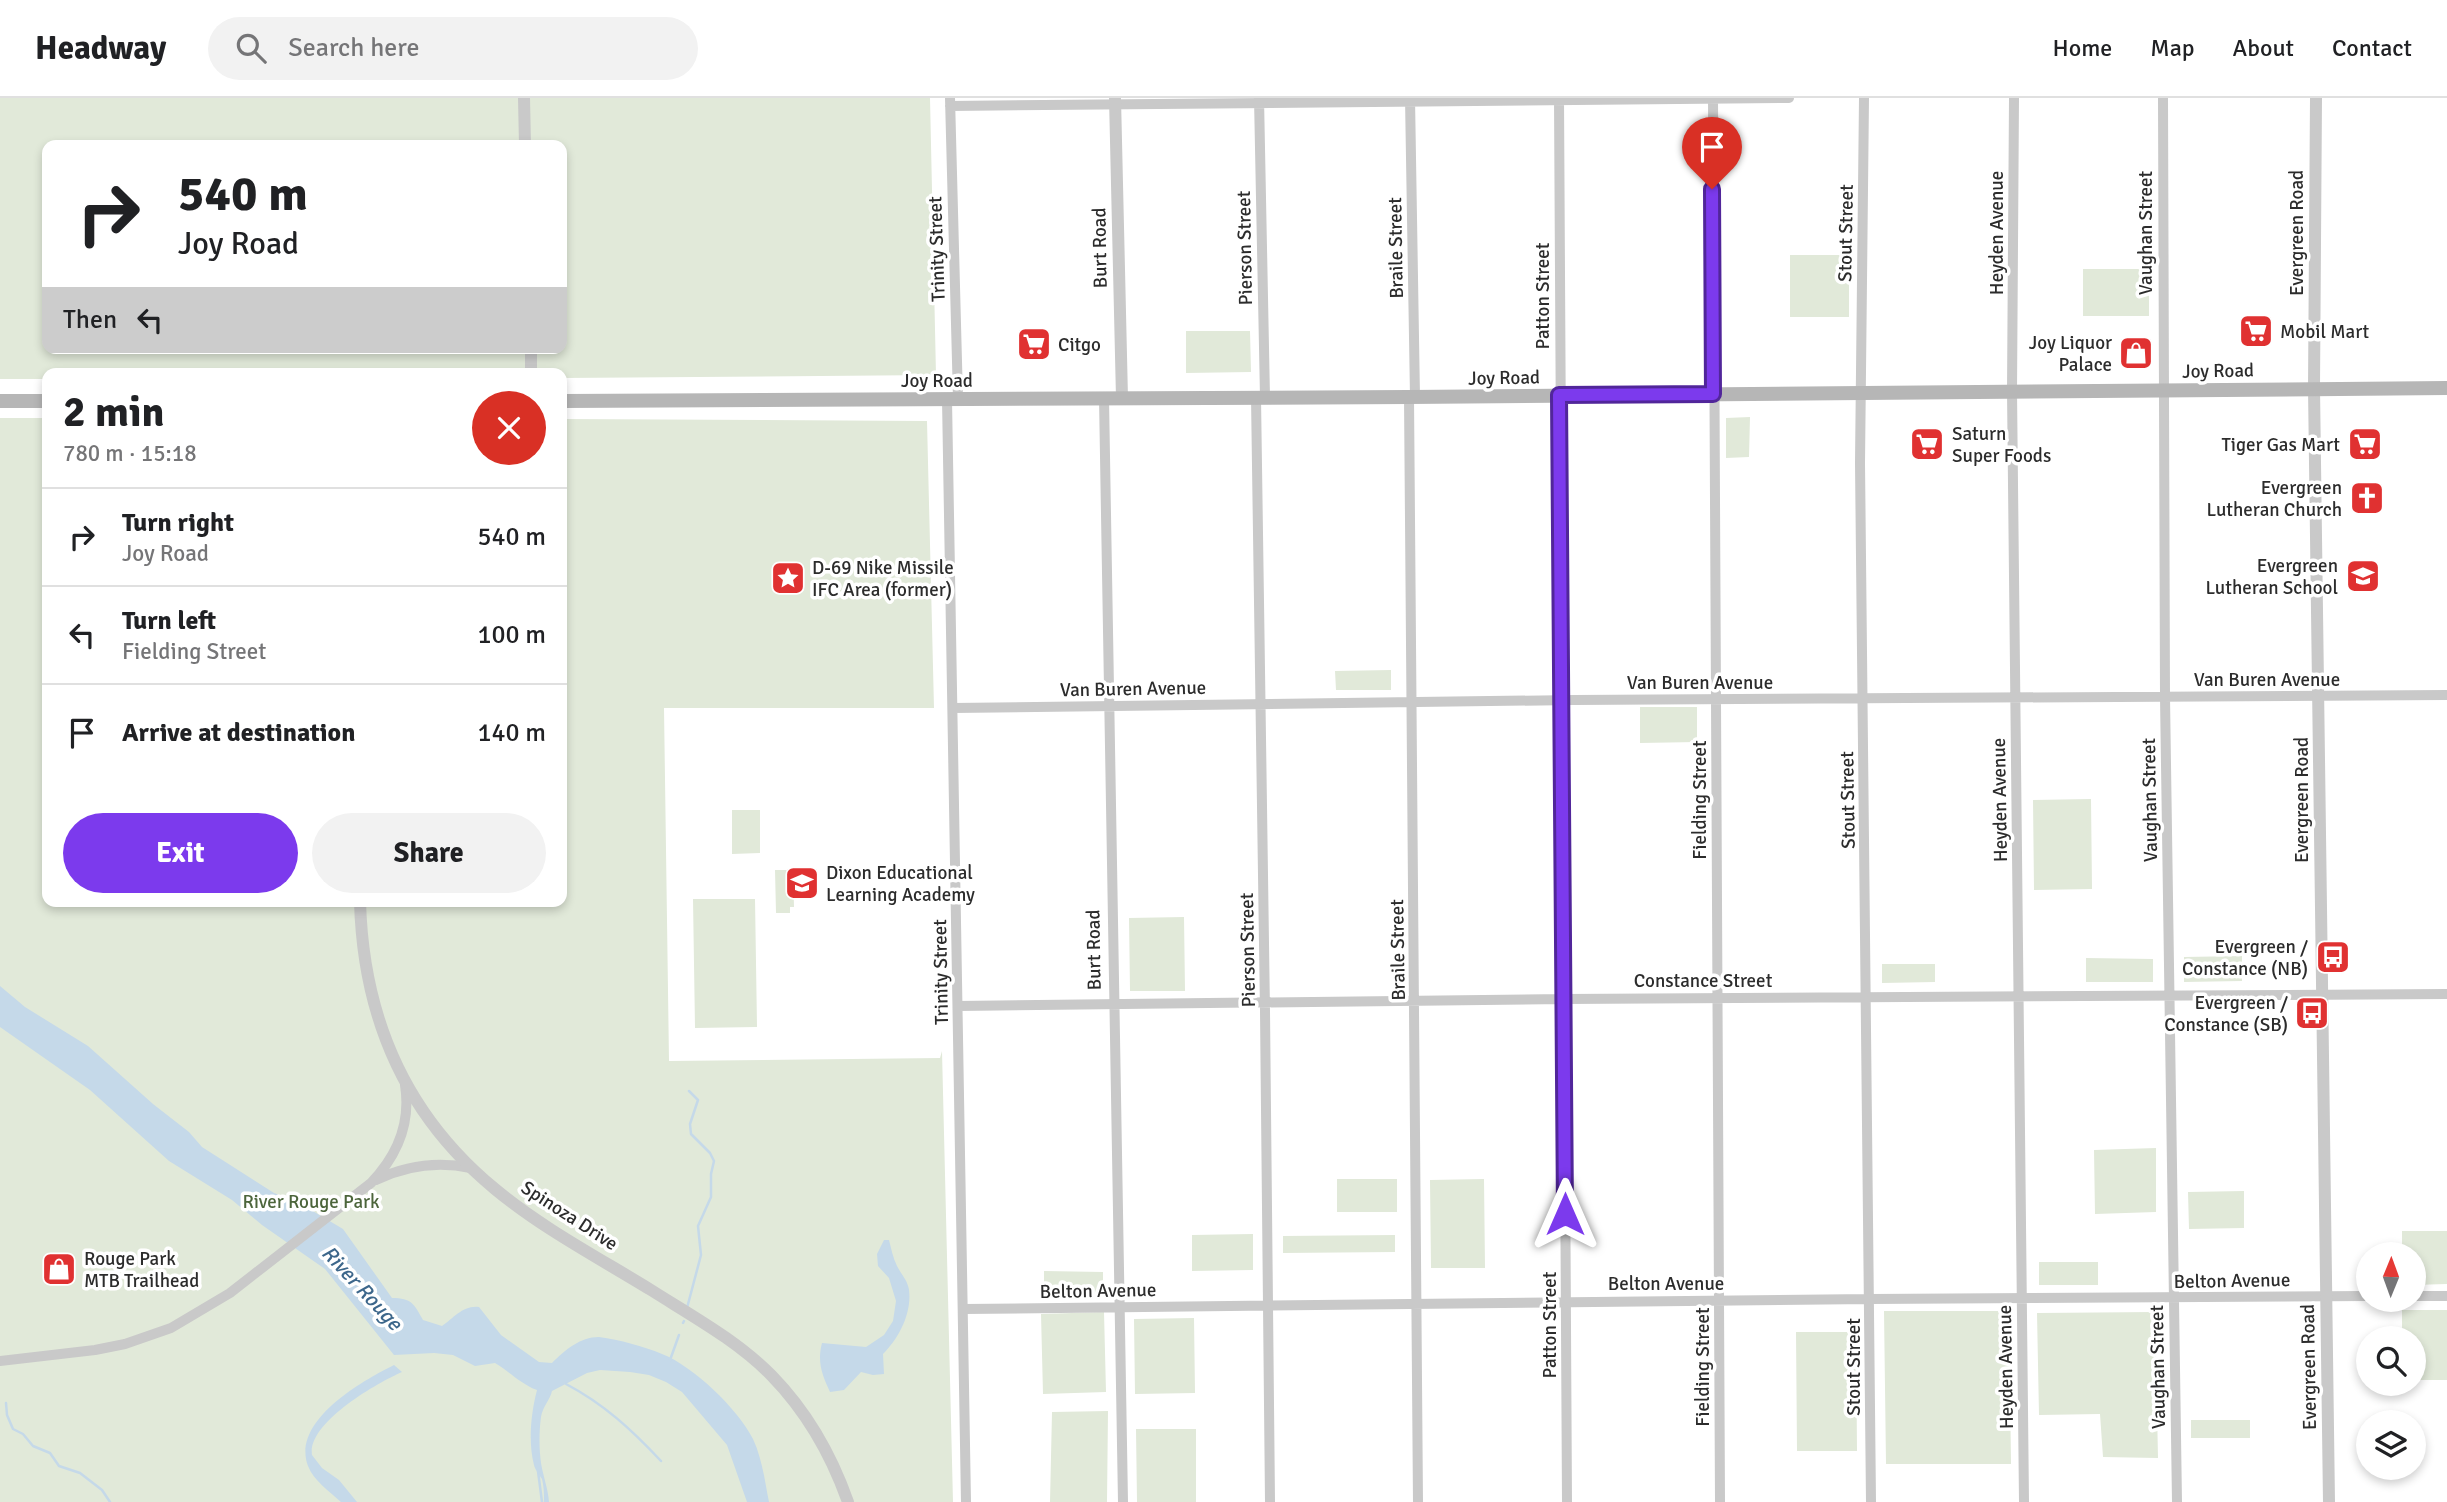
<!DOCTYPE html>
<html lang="en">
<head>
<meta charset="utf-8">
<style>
	:root { --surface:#fff; --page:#f2f2f2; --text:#202124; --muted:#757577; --line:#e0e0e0; --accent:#7c3aed }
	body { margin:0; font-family:Signika,sans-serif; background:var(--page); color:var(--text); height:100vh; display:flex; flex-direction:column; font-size:26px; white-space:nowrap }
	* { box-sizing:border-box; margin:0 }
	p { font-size:23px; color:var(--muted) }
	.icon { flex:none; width:38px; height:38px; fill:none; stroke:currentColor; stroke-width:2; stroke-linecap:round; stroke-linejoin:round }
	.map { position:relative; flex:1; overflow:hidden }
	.details { position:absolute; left:42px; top:270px; width:525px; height:539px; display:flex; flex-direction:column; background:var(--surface); border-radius:14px; box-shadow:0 4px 10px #0003 }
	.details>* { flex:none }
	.hud { position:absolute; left:42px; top:42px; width:525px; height:214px; border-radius:14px; box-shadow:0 4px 10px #0003; background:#fff; color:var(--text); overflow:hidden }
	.needle { width:46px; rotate:1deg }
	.tools { position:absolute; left:2356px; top:1144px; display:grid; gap:14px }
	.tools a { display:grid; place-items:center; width:70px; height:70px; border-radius:50%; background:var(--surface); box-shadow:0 4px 10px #0003; font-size:35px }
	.pin { position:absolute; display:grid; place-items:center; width:60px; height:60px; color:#fff; margin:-72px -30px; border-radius:50% 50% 50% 0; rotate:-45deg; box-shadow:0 0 7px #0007 }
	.pin .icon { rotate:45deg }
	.me { position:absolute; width:77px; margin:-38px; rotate:0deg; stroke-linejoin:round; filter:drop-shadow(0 0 5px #0008) }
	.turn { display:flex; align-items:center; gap:24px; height:147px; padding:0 21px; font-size:32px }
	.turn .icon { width:91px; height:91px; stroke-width:2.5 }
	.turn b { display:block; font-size:49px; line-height:60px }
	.then { display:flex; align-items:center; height:66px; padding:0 21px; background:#0003; gap:14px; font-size:26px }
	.round { display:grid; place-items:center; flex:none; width:74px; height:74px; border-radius:37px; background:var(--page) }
	.headline { display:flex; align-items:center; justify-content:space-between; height:119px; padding:0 21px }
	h1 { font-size:42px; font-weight:800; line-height:52px }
	.action { display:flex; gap:14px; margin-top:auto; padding:14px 21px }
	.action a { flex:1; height:80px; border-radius:42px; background:var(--accent); color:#fff; font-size:28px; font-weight:800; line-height:80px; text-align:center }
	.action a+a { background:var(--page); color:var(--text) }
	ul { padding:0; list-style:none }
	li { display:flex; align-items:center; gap:21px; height:98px; padding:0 21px; border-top:2px solid var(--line) }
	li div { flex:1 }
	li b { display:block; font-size:26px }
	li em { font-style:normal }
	header { display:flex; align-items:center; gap:42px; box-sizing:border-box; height:98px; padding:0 35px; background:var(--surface); border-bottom:2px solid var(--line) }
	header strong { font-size:33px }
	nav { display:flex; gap:38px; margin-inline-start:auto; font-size:24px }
	.search { width:490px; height:63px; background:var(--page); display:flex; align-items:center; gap:18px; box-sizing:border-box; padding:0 24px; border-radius:38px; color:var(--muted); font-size:26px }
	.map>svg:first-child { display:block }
	.green { fill:#e1e9d9; fill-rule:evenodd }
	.water { fill:#c5d9e9 }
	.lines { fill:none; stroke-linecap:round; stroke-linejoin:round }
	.stream { stroke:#c5d9e9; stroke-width:2.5 }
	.minor { stroke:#c9c9c9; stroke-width:10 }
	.tertiary { stroke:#c9c9c9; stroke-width:12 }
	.secondary { stroke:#b6b6b6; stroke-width:14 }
	.route-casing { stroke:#51269a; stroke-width:18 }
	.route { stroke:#7c3aed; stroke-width:12 }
	.labels { text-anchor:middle; stroke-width:7; stroke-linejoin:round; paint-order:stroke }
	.street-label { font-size:19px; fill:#2c2c2c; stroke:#fff }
	.poi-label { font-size:19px; fill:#2c2c2c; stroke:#fff; text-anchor:start }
	.park-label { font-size:19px; fill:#4c653b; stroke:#fff }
	.water-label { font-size:21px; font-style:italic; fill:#3d678b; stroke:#fff }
</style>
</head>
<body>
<header>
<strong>Headway</strong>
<div class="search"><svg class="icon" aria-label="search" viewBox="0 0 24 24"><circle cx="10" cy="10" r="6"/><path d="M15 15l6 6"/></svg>Search here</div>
<nav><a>Home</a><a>Map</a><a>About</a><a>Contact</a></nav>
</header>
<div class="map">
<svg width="2447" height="1404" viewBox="0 0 2447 1404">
	<rect width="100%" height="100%" fill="#fff"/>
	<!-- green -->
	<path class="green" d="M0 0H930L936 277 562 280V275H47V281H0ZM47 47H562V250H47Z
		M1790 157H1849V219H1790Z
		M2083 171H2149V218H2083Z
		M1186 233H1250L1251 274 1186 275Z
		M1750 319 1749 359 1726 360V320Z
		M0 320H47V803H562V321L927 323 934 610H664L669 963 940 960 942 953 953 1404H0Z
		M1391 572V592H1336L1335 573Z
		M1640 609H1697V644L1640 645Z
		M2091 701 2092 791 2034 792 2033 702Z
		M732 712H760V755L732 756Z
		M775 772H793L794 809H790V815H776Z
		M755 801 757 929 695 930 693 801Z
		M1184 819 1185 893H1130L1129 820Z
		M2242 858V883L2184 884V859Z
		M2086 860 2153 861V884H2086Z
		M1882 866H1935V884L1882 885Z
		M2156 1050V1114L2095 1116 2094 1052Z
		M1337 1081H1397V1114H1337Z
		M1484 1081 1485 1170H1431L1430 1082Z
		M2244 1093V1130L2189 1131 2188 1094Z
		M2402 1133H2447V1186L2413 1187V1157H2402Z
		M1253 1136V1172L1192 1173V1137Z
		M1395 1137V1154L1283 1155V1138Z
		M2039 1164H2098V1187H2039Z
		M1044 1173 1103 1174V1196L1044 1195Z
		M2402 1212H2447V1282H2413V1241H2402Z
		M1884 1213H2009L2011 1366H1886Z
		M1104 1214 1106 1294 1043 1296 1041 1216Z
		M2155 1214 2158 1360 2103 1359 2100 1316 2039 1317 2037 1215Z
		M1194 1220 1195 1295 1135 1296 1134 1221Z
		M1796 1234H1856L1857 1353H1797Z
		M1108 1313 1107 1404H1050L1052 1314Z
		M2191 1322H2250V1340H2191Z
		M1136 1331H1196V1404H1137Z"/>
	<!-- water -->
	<path class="water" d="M0 888 25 909 88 948 153 1006 189 1034 202 1049 274 1095 301 1106 343 1131 392 1200C412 1200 414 1206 423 1222L442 1228C454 1220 463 1207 479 1209L501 1237 539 1264 552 1265C565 1252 580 1239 599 1239 620 1242 643 1248 662 1256 693 1268 738 1311 753 1341 762 1360 765 1384 769 1404H747L727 1347 682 1294 666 1284 649 1277 630 1274 600 1272 587 1275 552 1293C550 1302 543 1308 541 1319 539 1333 539 1351 541 1365 543 1378 548 1390 549 1404H544C544 1396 544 1389 542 1381 539 1376 535 1372 534 1367 528 1344 531 1315 537 1292 521 1286 510 1274 495 1265L475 1268 453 1257 434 1255 394 1257 325 1171 262 1127 232 1102 169 1063 90 992 0 929Z
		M884 1142H889C891 1150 893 1160 897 1168 901 1176 908 1183 909 1192 912 1216 898 1241 883 1256L884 1276 873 1277 861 1274 844 1292 830 1294C822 1277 817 1264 822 1245L866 1249 884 1237 893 1223 896 1203 889 1180 878 1168 877 1156Z
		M394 1267 402 1274C377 1285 307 1325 312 1357L322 1370 339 1382 357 1404H341C329 1393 314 1383 308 1368 291 1323 362 1283 394 1267Z"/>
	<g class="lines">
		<!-- stream -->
		<path class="stream" d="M687 1210 701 1157 698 1128 711 1099V1076L714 1063 710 1055 691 1036 690 1026 698 1002 689 993
			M683 1225 684 1223
			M670 1262 679 1237
			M566 1286C604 1306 632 1332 661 1363
			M6 1305 7 1317 13 1331 23 1336 33 1348 50 1355 59 1368 80 1375 102 1392 110 1404
			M538 1373 542 1404"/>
		<!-- minor -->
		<path class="minor" d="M950 0 958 301
			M1259 0 1265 299
			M1410 0 1415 299
			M1559 0 1567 1404
			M1713 0 1720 1404
			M1864 0 1860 365 1871 1404
			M2014 0 2012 293 2024 1404
			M2163 0 2165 599 2177 1404
			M950 8 1789 0
			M1256 299 1265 913 1270 1404
			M1409 299 1418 1404
			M1104 300 1123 1404
			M947 301 966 1404
			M953 610 1574 602 2447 597
			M958 908 1564 901 2447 896
			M376 1082C407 1067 438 1063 471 1070
			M2413 1198H2447
			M964 1211 1870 1201 2368 1198
			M0 1263 95 1252 125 1246 171 1230 230 1195 371 1085C397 1058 411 1025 405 987"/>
		<!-- tertiary -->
		<path class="tertiary" d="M524 0 525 47
			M1115 0 1122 300
			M2316 0 2314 290 2329 1404
			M531 250V275
			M360 803C363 919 405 1017 495 1091 542 1130 599 1160 651 1192 692 1218 738 1243 772 1278 808 1315 831 1356 848 1404"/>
		<!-- secondary -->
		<path class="secondary" d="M0 303H47
			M562 303 1409 299 2447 290"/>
	</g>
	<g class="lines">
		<!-- route casing -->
		<g class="route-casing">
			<path id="route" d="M1565 1116 1559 297 1713 296 1712 91"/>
		</g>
		<!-- route -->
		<use href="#route" class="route"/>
	</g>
	<!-- icons -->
	<defs>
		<g id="supermarket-square" transform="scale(1.75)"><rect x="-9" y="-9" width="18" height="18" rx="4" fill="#e03131" stroke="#fff"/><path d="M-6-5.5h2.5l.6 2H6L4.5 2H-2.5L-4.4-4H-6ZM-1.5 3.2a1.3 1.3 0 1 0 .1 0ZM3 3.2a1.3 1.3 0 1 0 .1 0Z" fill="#fff"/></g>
		<g id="shop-square" transform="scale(1.75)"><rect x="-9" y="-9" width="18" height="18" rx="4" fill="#e03131" stroke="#fff"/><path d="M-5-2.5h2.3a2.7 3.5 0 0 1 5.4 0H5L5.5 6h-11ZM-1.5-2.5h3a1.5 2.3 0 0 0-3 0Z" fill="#fff"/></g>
		<g id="church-square" transform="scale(1.75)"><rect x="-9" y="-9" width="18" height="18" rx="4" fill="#e03131" stroke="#fff"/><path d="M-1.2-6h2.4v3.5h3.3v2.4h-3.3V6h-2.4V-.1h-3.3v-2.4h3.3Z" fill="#fff"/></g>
		<g id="school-square" transform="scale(1.75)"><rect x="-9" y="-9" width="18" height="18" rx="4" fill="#e03131" stroke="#fff"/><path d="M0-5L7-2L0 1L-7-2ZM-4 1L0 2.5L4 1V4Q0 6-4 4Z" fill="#fff"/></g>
		<g id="sight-square" transform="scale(1.75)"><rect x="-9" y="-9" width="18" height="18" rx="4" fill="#e03131" stroke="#fff"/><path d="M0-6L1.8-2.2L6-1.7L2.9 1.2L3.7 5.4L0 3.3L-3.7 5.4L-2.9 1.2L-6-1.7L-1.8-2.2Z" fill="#fff"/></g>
		<g id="bus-square" transform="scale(1.75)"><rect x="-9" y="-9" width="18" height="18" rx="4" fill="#e03131" stroke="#fff"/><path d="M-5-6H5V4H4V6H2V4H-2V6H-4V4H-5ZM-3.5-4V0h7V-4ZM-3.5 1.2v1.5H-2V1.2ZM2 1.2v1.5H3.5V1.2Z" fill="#fff"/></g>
	</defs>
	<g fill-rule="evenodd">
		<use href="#supermarket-square" x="2256" y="233"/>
		<use href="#supermarket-square" x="1034" y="246"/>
		<use href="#shop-square" x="2136" y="255"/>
		<use href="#supermarket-square" x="1927" y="346"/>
		<use href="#supermarket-square" x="2365" y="346"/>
		<use href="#church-square" x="2367" y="400"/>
		<use href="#school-square" x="2363" y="478"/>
		<use href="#sight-square" x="788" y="480"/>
		<use href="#school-square" x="802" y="785"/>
		<use href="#bus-square" x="2333" y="859"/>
		<use href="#bus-square" x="2312" y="915"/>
		<use href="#shop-square" x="59" y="1171"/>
	</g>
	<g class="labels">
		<!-- street labels -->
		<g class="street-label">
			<text transform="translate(1845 135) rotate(-89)" y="7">Stout Street</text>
			<text transform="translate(1996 135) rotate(-90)" y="7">Heyden Avenue</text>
			<text transform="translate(2145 135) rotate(-90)" y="7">Vaughan Street</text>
			<text transform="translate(2296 135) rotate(-90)" y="7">Evergreen Road</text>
			<text transform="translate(1099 150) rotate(-91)" y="7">Burt Road</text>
			<text transform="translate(1244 150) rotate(-91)" y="7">Pierson Street</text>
			<text transform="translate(1395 150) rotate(-91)" y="7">Braile Street</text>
			<text transform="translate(936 151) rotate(-92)" y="7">Trinity Street</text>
			<text transform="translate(1542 198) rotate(-90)" y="7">Patton Street</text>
			<text transform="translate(2218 272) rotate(-1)" y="7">Joy Road</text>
			<text transform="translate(1504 279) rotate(-1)" y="7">Joy Road</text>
			<text x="937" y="289">Joy Road</text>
			<text x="2267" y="588">Van Buren Avenue</text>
			<text x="1700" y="591">Van Buren Avenue</text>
			<text transform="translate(1133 590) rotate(-1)" y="7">Van Buren Avenue</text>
			<text transform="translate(1699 702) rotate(-90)" y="7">Fielding Street</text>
			<text transform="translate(1847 702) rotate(-91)" y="7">Stout Street</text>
			<text transform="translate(1999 702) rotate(-91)" y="7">Heyden Avenue</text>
			<text transform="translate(2149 702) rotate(-91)" y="7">Vaughan Street</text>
			<text transform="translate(2301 702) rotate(-90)" y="7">Evergreen Road</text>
			<text transform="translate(1093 852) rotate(-91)" y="7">Burt Road</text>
			<text transform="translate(1247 852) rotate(-91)" y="7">Pierson Street</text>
			<text transform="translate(1397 852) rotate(-91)" y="7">Braile Street</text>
			<text transform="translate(940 874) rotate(-91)" y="7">Trinity Street</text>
			<text x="1703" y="889">Constance Street</text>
			<text transform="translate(570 1117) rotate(33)" y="7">Spinoza Drive</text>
			<text transform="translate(2232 1182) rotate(-1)" y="7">Belton Avenue</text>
			<text x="1666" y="1192">Belton Avenue</text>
			<text transform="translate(1098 1192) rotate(-1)" y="7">Belton Avenue</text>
			<text transform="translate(1549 1227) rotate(-90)" y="7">Patton Street</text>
			<text transform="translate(1702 1269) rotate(-90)" y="7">Fielding Street</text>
			<text transform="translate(1853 1269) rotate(-90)" y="7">Stout Street</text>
			<text transform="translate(2005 1269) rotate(-91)" y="7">Heyden Avenue</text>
			<text transform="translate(2157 1269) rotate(-91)" y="7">Vaughan Street</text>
			<text transform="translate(2308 1269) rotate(-91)" y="7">Evergreen Road</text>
		</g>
		<!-- poi labels -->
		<g class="poi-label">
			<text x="2280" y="240">Mobil Mart</text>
			<text x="2112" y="251" text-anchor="end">Joy Liquor<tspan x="2112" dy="22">Palace</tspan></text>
			<text x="1058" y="253">Citgo</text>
			<text x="1952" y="342">Saturn<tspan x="1952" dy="22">Super Foods</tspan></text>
			<text x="2340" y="353" text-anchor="end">Tiger Gas Mart</text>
			<text x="2342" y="396" text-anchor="end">Evergreen<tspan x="2342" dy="22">Lutheran Church</tspan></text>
			<text x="2338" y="474" text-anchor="end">Evergreen<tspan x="2338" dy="22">Lutheran School</tspan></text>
			<text x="812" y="476">D-69 Nike Missile<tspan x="812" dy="22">IFC Area (former)</tspan></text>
			<text x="826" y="781">Dixon Educational<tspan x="826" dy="22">Learning Academy</tspan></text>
			<text x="2308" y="855" text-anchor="end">Evergreen /<tspan x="2308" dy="22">Constance (NB)</tspan></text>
			<text x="2288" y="911" text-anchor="end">Evergreen /<tspan x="2288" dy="22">Constance (SB)</tspan></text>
			<text x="84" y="1167">Rouge Park<tspan x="84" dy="22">MTB Trailhead</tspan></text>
		</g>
		<!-- park labels -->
		<g class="park-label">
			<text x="311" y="1110">River Rouge Park</text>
		</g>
		<!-- water labels -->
		<g class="water-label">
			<text transform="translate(362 1190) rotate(47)" y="7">River Rouge</text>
		</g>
	</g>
</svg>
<div class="tools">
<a><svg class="needle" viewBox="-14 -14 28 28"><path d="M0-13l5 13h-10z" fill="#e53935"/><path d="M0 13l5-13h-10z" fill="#757577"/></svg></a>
<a><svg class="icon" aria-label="search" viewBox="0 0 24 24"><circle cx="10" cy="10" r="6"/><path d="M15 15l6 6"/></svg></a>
<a><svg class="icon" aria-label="layers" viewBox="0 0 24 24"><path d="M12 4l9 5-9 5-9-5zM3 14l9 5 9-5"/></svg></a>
</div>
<div class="pin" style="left:1712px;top:91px;background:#d93025"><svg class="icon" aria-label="arrive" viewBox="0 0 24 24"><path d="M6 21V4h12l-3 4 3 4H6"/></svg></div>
<svg class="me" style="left:1565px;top:1116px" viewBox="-20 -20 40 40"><path d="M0-17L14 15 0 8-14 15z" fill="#7c3aed" stroke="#fff" stroke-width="4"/></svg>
<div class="hud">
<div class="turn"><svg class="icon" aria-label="right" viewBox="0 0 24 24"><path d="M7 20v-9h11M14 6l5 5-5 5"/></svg><div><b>540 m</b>Joy Road</div></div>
<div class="then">Then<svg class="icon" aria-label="left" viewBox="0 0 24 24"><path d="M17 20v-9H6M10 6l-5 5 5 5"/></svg></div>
</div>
<section class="details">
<div class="headline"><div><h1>2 min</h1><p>780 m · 15:18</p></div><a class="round" style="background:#d93025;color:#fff"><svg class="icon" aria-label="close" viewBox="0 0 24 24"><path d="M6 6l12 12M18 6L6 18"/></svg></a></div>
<ul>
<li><svg class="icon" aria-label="right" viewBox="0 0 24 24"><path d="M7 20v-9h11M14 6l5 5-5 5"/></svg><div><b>Turn right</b><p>Joy Road</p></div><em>540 m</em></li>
<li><svg class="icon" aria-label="left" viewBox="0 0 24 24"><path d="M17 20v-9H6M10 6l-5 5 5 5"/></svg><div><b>Turn left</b><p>Fielding Street</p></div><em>100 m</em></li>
<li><svg class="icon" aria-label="arrive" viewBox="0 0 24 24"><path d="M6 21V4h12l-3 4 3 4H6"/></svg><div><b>Arrive at destination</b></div><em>140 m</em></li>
</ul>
<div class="action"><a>Exit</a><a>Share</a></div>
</section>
</div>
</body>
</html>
